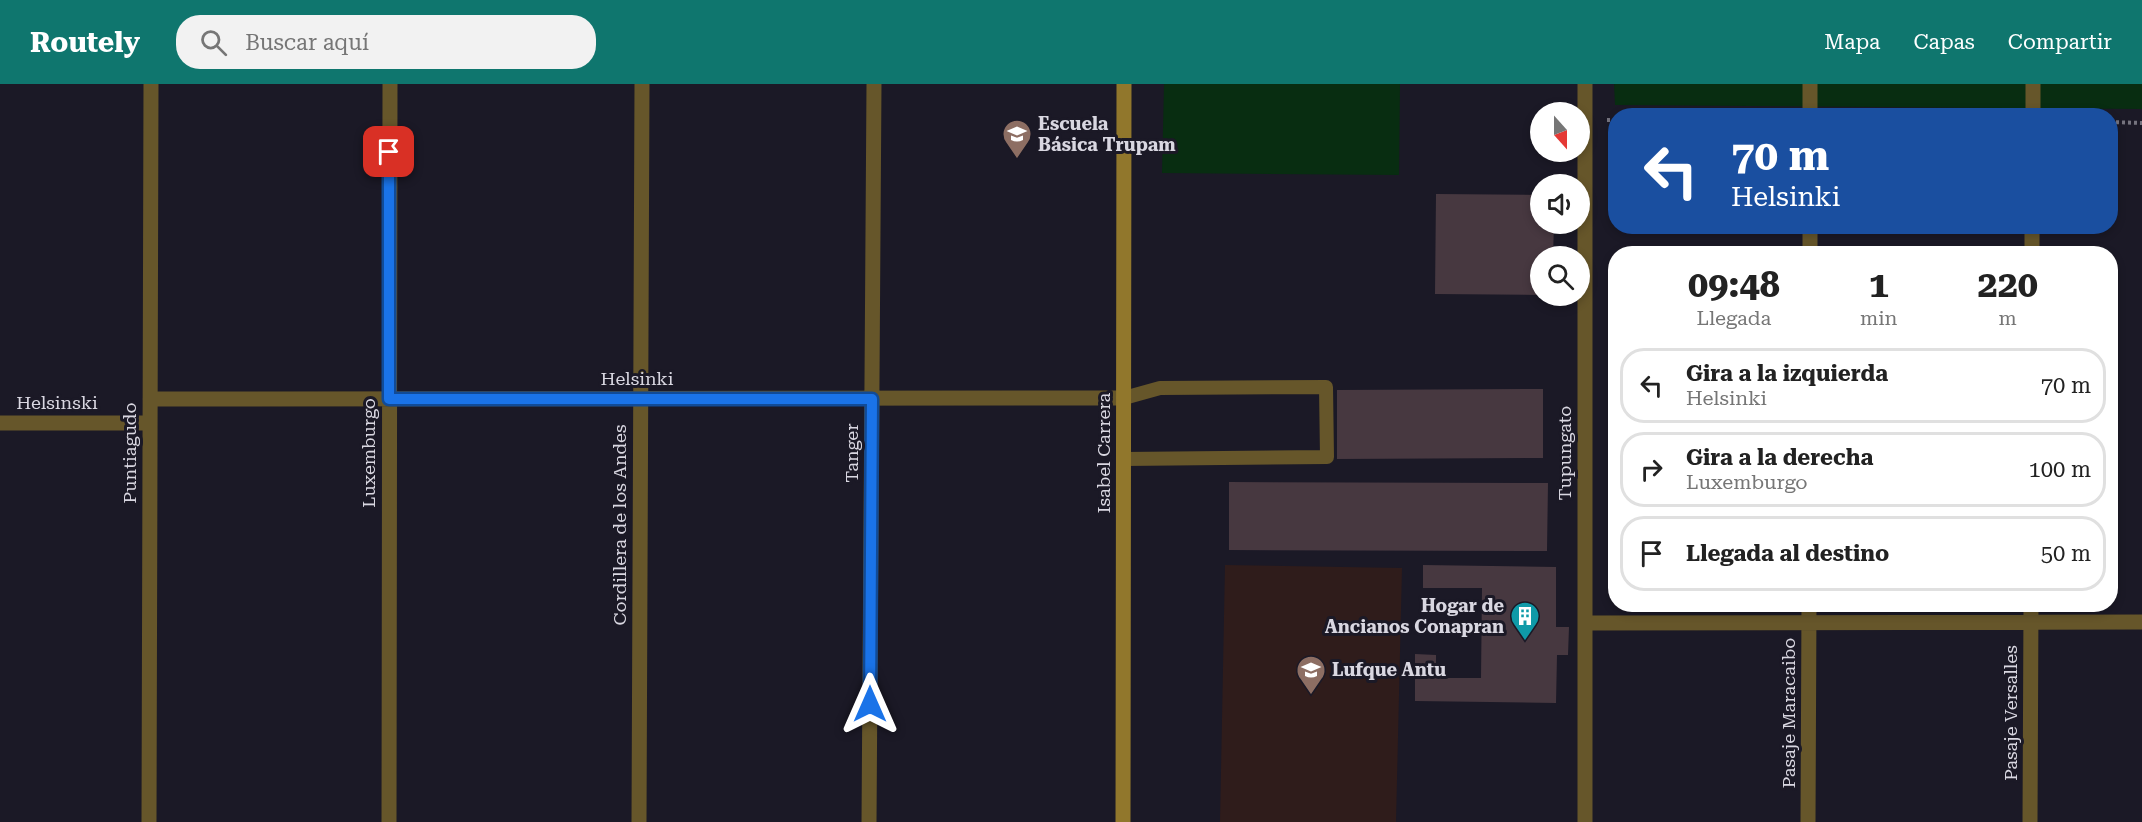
<!DOCTYPE html>
<html lang="es">
<head>
<meta charset="utf-8">
<style>
	:root { --surface:#fff; --page:#f2f2f2; --text:#222; --muted:#767676; --line:#e0e0e0; --accent:#0f766e }
	body { margin:0; font-family:"Roboto Serif",serif; background:var(--page); color:var(--text); height:100vh; display:flex; flex-direction:column; font-size:22px; white-space:nowrap }
	* { box-sizing:border-box; margin:0 }
	p { font-size:20px; color:var(--muted) }
	.icon { flex:none; width:33px; height:33px; fill:none; stroke:currentColor; stroke-width:2; stroke-linecap:round; stroke-linejoin:round }
	.map { position:relative; flex:1; overflow:hidden }
	.sheet { position:absolute; left:1608px; top:162px; width:510px; height:366px; display:flex; flex-direction:column; background:var(--surface); border-radius:24px; box-shadow:0 3px 9px #0003 }
	.sheet>* { flex:none }
	.guide { position:absolute; left:1608px; top:24px; width:510px; height:126px; border-radius:24px; box-shadow:0 3px 9px #0003; background:#1a4fa0; color:#fff; overflow:hidden }
	.needle { width:39px; rotate:159deg }
	.tools { position:absolute; left:1530px; top:18px; display:grid; gap:12px }
	.tools a { display:grid; place-items:center; width:60px; height:60px; border-radius:50%; background:var(--surface); box-shadow:0 3px 9px #0003; font-size:30px }
	.pin { position:absolute; display:grid; place-items:center; width:51px; height:51px; color:#fff; margin:-26px; border-radius:12px; box-shadow:0 3px 9px #0006 }
	.me { position:absolute; width:66px; margin:-33px; rotate:0deg; stroke-linejoin:round; filter:drop-shadow(0 0 4px #0008) }
	.turn { display:flex; align-items:center; gap:21px; height:126px; padding:0 24px; font-size:27px }
	.turn .icon { width:78px; height:78px; stroke-width:2.5 }
	.turn b { display:block; font-size:42px; line-height:51px }
	.eta { display:flex; justify-content:space-evenly; align-items:center; height:102px; text-align:center }
	.eta b { font-size:36px; font-weight:700; line-height:42px }
	ul { padding:0; list-style:none }
	li { display:flex; align-items:center; gap:18px; height:75px; margin:0 12px 9px; padding:0 12px; border:3px solid var(--line); border-radius:24px }
	li div { flex:1 }
	li b { display:block; font-size:22px }
	li em { font-style:normal }
	header { display:flex; align-items:center; gap:36px; box-sizing:border-box; height:84px; padding:0 30px; background:var(--accent); color:#fff }
	header strong { font-size:28px }
	nav { display:flex; gap:33px; margin-inline-start:auto; font-size:21px }
	.search { width:420px; height:54px; background:var(--page); display:flex; align-items:center; gap:15px; box-sizing:border-box; padding:0 21px; border-radius:24px; color:var(--muted); font-size:22px }
	.map>svg:first-child { display:block }
	.education { fill:#2f1c1b }
	.green { fill:#082d11 }
	.building { fill:#473840 }
	.lines { fill:none; stroke-linecap:round; stroke-linejoin:round }
	.path { stroke:#76747f; stroke-width:4; stroke-dasharray:3 3; stroke-linecap:butt }
	.lane { stroke:#66562a; stroke-width:14 }
	.street { stroke:#66562a; stroke-width:15 }
	.secondary { stroke:#91772c; stroke-width:15 }
	.route-casing { stroke:#114b97; stroke-width:15 }
	.route { stroke:#1a73e8; stroke-width:10 }
	.labels { text-anchor:middle; stroke-width:6; stroke-linejoin:round; paint-order:stroke }
	.poi-label { font-size:18px; font-weight:bold; fill:#d9d7e1; stroke:#1b1926; text-anchor:start }
	.street-label { font-size:18px; fill:#d9d7e1; stroke:#1b1926 }
</style>
</head>
<body>
<header>
<strong>Routely</strong>
<div class="search"><svg class="icon" aria-label="search" viewBox="0 0 24 24"><circle cx="10" cy="10" r="6"/><path d="M15 15l6 6"/></svg>Buscar aquí</div>
<nav><a>Mapa</a><a>Capas</a><a>Compartir</a></nav>
</header>
<div class="map">
<svg width="2142" height="738" viewBox="0 0 2142 738">
	<rect width="100%" height="100%" fill="#1b1926"/>
	<!-- education -->
	<path class="education" d="M1225 481 1402 484 1396 738H1220Z"/>
	<!-- green -->
	<path class="green" d="M1164 0H1400L1399 91 1162 89Z
		M1614 0H2142V25L1615 21Z"/>
	<!-- building -->
	<path class="building" d="M1436 110 1540 111V140H1554L1553 172H1540V211L1435 210Z
		M1543 305V374L1337 375V306Z
		M1229 398 1548 399 1547 467 1229 466Z
		M1423 481 1556 483V543H1569L1568 571H1557L1556 619 1415 617V570L1436 571V594H1481L1482 504H1423Z"/>
	<g class="lines">
		<!-- path -->
		<path class="path" d="M1607 36H1616
			M2110 38 2142 39"/>
		<!-- lane -->
		<path class="lane" d="M1124 375 1327 373 1326 303 1160 304 1124 314"/>
		<!-- street -->
		<path class="street" d="M1810 32V0
			M2033 32V0
			M1810 170V142
			M2032 170V142
			M150 315 1124 314
			M0 339H150
			M1585 539 2142 538
			M149 738 151 0
			M389 738 390 0
			M639 738 642 0
			M869 738 874 0
			M1585 738V0
			M1808 738 1809 520
			M2030 738 2031 520"/>
		<!-- secondary -->
		<path class="secondary" d="M1123 738 1124 0"/>
	</g>
	<g class="lines">
		<!-- route casing -->
		<g class="route-casing">
			<path id="route" d="M389 68V315H872L870 620"/>
		</g>
		<!-- route -->
		<use href="#route" class="route"/>
	</g>
	<!-- icons -->
	<defs>
		<g id="school-pin" transform="scale(1.5)"><path d="M0 17L-7.5 6A9.5 9.5 0 1 1 7.5 6Z" fill="#8d6e63" stroke="#1b1926"/><path d="M0-5L7-2L0 1L-7-2ZM-4 1L0 2.5L4 1V4Q0 6-4 4Z" fill="#fff"/></g>
		<g id="building-pin" transform="scale(1.5)"><path d="M0 17L-7.5 6A9.5 9.5 0 1 1 7.5 6Z" fill="#0f9aa8" stroke="#1b1926"/><path d="M-4-6H4V6H1V3H-1V6H-4ZM-2.5-4.3h1.7v1.8h-1.7ZM.8-4.3h1.7v1.8H.8ZM-2.5-1h1.7V.8h-1.7ZM.8-1h1.7V.8H.8Z" fill="#fff"/></g>
	</defs>
	<g fill-rule="evenodd">
		<use href="#school-pin" x="1017" y="50"/>
		<use href="#building-pin" x="1525" y="532"/>
		<use href="#school-pin" x="1311" y="586"/>
	</g>
	<g class="labels">
		<!-- poi labels -->
		<g class="poi-label">
			<text x="1038" y="46">Escuela<tspan x="1038" dy="21">Básica Trupam</tspan></text>
			<text x="1504" y="528" text-anchor="end">Hogar de<tspan x="1504" dy="21">Ancianos Conapran</tspan></text>
			<text x="1332" y="592">Lufque Antu</text>
		</g>
		<!-- street labels -->
		<g class="street-label">
			<text x="637" y="301">Helsinki</text>
			<text x="57" y="325">Helsinski</text>
			<text transform="translate(130 369) rotate(-90)" y="6">Puntiagudo</text>
			<text transform="translate(369 369) rotate(-90)" y="6">Luxemburgo</text>
			<text transform="translate(852 369) rotate(-90)" y="6">Tanger</text>
			<text transform="translate(1104 369) rotate(-90)" y="6">Isabel Carrera</text>
			<text transform="translate(1565 369) rotate(-90)" y="6">Tupungato</text>
			<text transform="translate(620 441) rotate(-90)" y="6">Cordillera de los Andes</text>
			<text transform="translate(1789 629) rotate(-90)" y="6">Pasaje Maracaibo</text>
			<text transform="translate(2011 629) rotate(-90)" y="6">Pasaje Versalles</text>
		</g>
	</g>
</svg>
<div class="tools">
<a><svg class="needle" viewBox="-14 -14 28 28"><path d="M0-13l5 13h-10z" fill="#e53935"/><path d="M0 13l5-13h-10z" fill="#767676"/></svg></a>
<a><svg class="icon" aria-label="sound" viewBox="0 0 24 24"><path d="M4 9h4l5-4v14l-5-4H4zM17 9q2 3 0 6"/></svg></a>
<a><svg class="icon" aria-label="search" viewBox="0 0 24 24"><circle cx="10" cy="10" r="6"/><path d="M15 15l6 6"/></svg></a>
</div>
<div class="pin" style="left:389px;top:68px;background:#d93025"><svg class="icon" aria-label="arrive" viewBox="0 0 24 24"><path d="M6 21V4h12l-3 4 3 4H6"/></svg></div>
<svg class="me" style="left:870px;top:620px" viewBox="-20 -20 40 40"><path d="M0-17L14 15 0 8-14 15z" fill="#1a73e8" stroke="#fff" stroke-width="4"/></svg>
<div class="guide">
<div class="turn"><svg class="icon" aria-label="left" viewBox="0 0 24 24"><path d="M17 20v-9H6M10 6l-5 5 5 5"/></svg><div><b>70 m</b>Helsinki</div></div>
</div>
<section class="sheet">
<div class="eta">
<div><b>09:48</b><p>Llegada</p></div>
<div><b>1</b><p>min</p></div>
<div><b>220</b><p>m</p></div>
</div>
<ul>
<li><svg class="icon" aria-label="left" viewBox="0 0 24 24"><path d="M17 20v-9H6M10 6l-5 5 5 5"/></svg><div><b>Gira a la izquierda</b><p>Helsinki</p></div><em>70 m</em></li>
<li><svg class="icon" aria-label="right" viewBox="0 0 24 24"><path d="M7 20v-9h11M14 6l5 5-5 5"/></svg><div><b>Gira a la derecha</b><p>Luxemburgo</p></div><em>100 m</em></li>
<li><svg class="icon" aria-label="arrive" viewBox="0 0 24 24"><path d="M6 21V4h12l-3 4 3 4H6"/></svg><div><b>Llegada al destino</b></div><em>50 m</em></li>
</ul>
</section>
</div>
</body>
</html>
